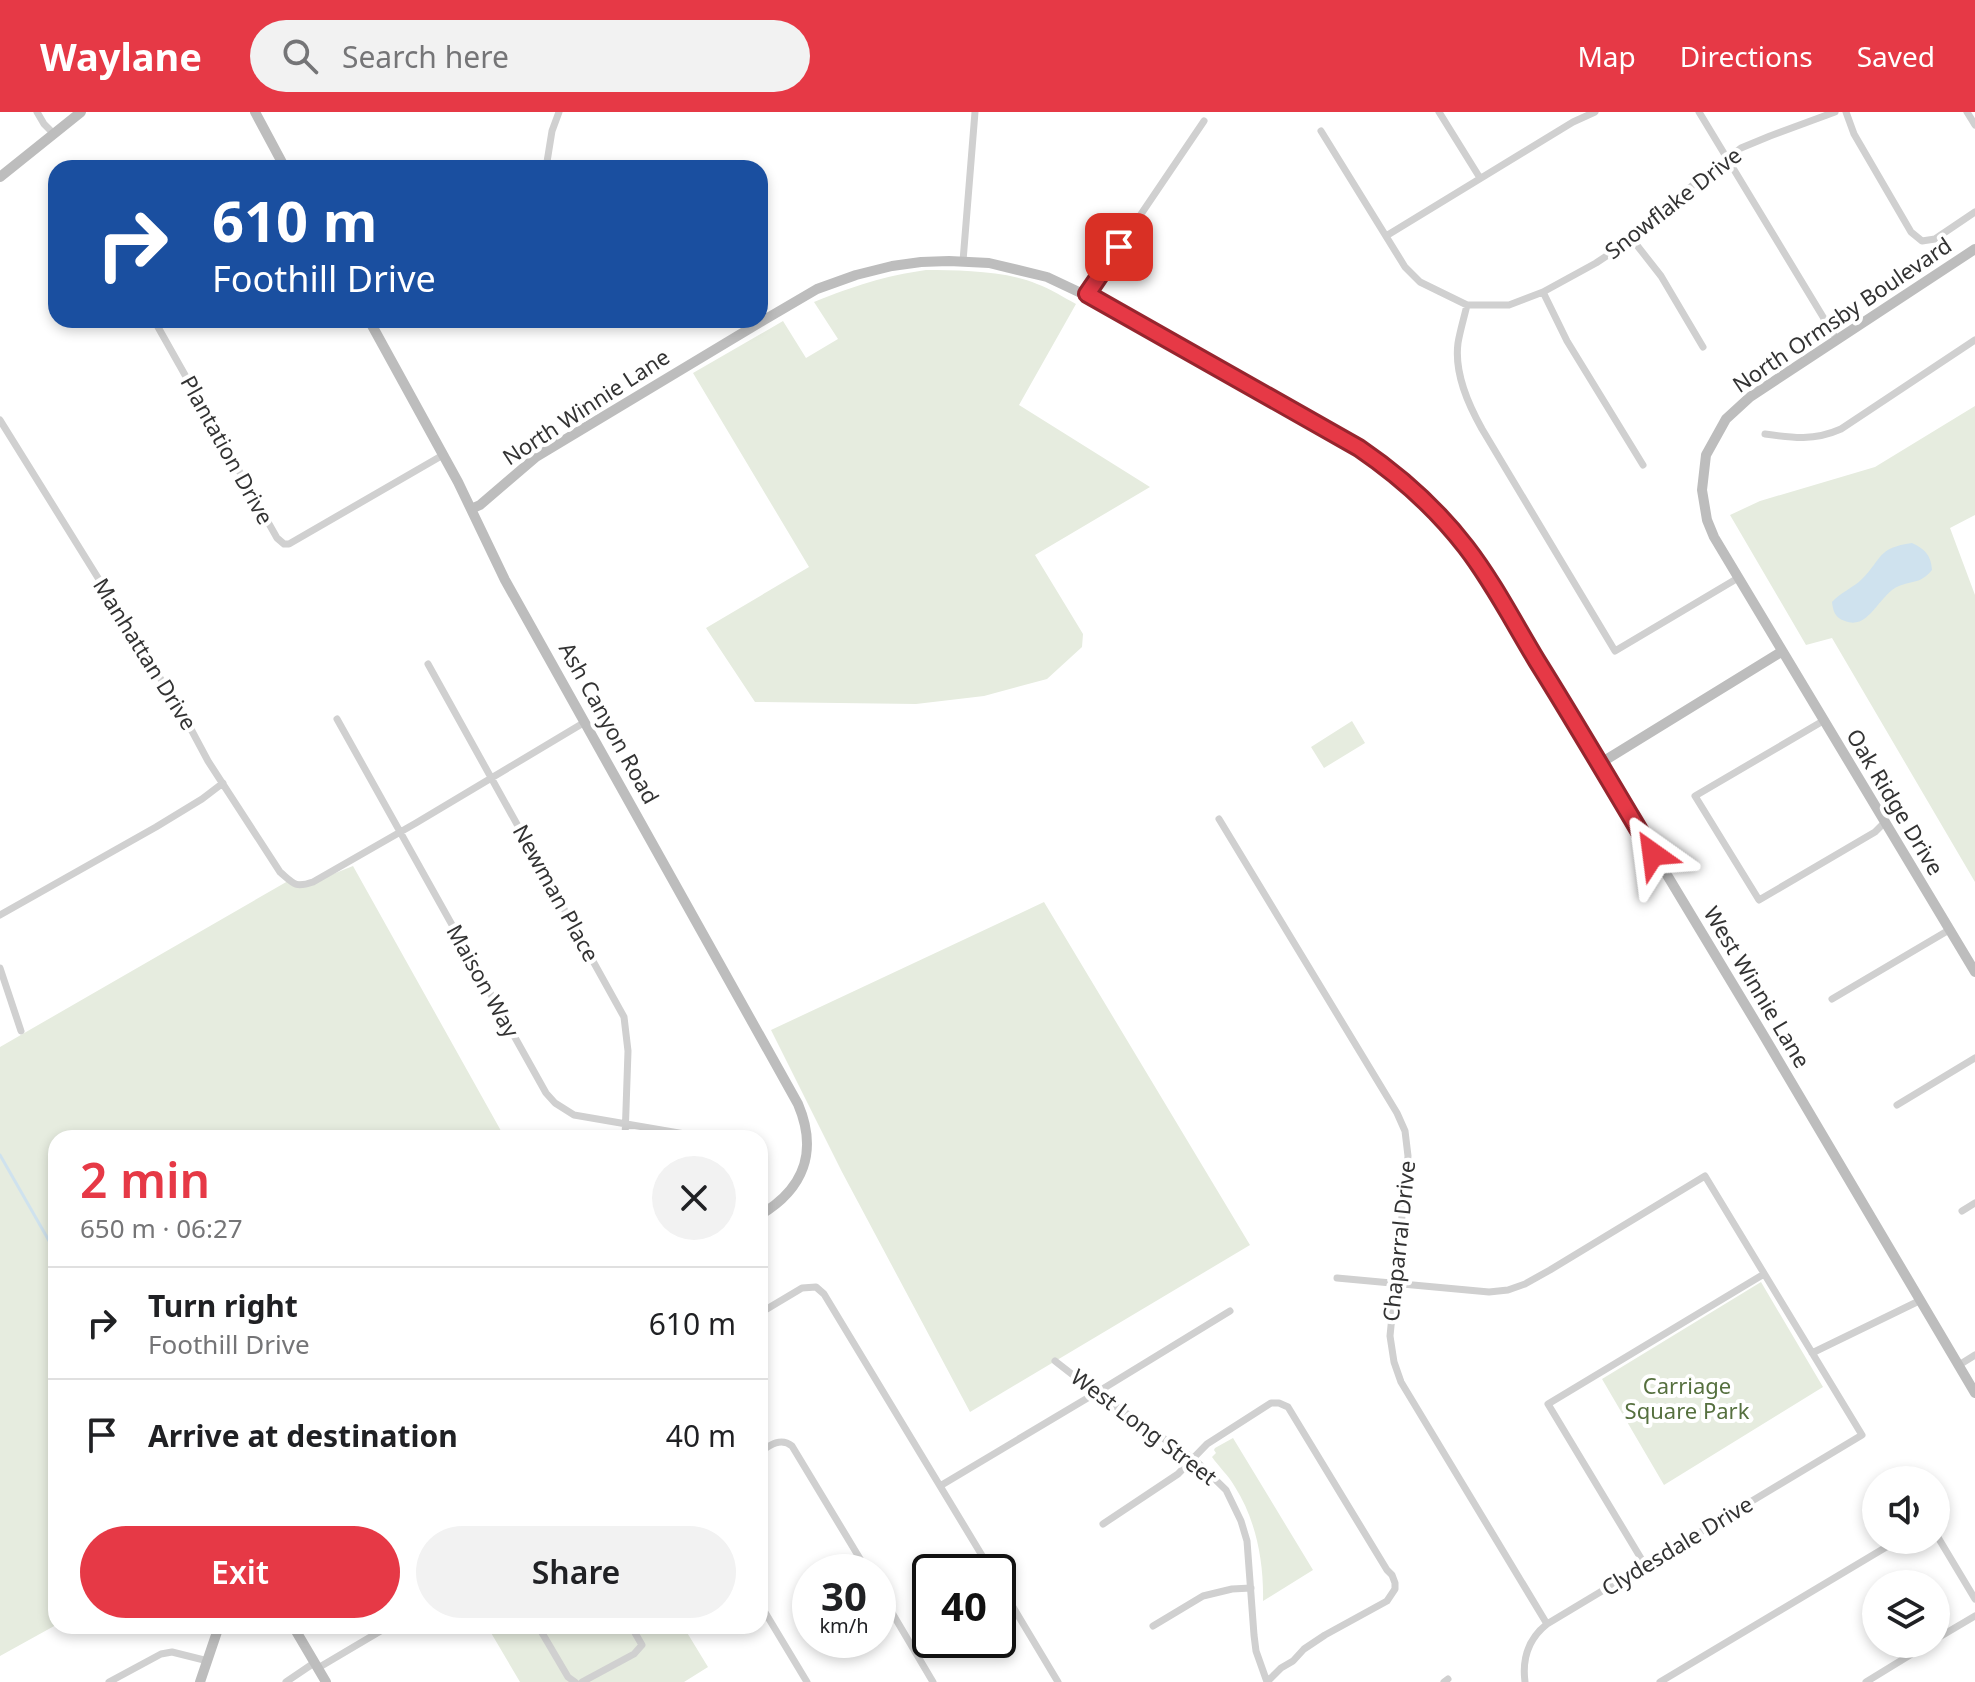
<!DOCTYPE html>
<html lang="en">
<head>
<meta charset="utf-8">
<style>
	:root { --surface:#fff; --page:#f2f2f2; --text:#202124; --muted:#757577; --line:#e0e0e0; --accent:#e63946 }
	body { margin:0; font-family:"Noto Sans",sans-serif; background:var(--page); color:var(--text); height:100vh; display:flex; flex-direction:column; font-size:30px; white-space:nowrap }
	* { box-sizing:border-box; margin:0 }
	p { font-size:26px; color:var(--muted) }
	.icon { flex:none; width:44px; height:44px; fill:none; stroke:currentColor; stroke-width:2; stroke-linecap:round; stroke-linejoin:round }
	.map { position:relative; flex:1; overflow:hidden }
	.drawer { position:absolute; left:48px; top:1018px; width:720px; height:504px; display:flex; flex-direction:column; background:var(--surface); border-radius:24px; box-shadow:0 4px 12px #0003 }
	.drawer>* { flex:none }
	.hud { position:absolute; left:48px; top:48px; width:720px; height:168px; border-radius:24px; box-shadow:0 4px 12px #0003; background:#1a4fa0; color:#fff; overflow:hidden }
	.buttons { position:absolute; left:1862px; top:1354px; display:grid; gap:16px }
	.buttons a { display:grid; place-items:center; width:88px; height:88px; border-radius:50%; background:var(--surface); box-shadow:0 4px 12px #0003; font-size:40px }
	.speed { position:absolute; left:792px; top:1442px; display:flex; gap:16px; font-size:40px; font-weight:700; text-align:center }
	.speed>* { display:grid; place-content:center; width:104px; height:104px; border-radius:50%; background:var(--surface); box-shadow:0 4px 12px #0003; line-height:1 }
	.speed small { font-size:20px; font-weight:400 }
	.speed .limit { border:4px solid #111; border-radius:12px; background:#fff; color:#111 }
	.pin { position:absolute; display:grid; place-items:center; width:68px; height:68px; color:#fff; margin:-34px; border-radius:16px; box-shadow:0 4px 12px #0006 }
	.me { position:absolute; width:88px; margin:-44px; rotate:329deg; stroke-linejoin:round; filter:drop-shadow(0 0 6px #0008) }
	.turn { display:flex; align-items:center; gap:28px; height:168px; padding:0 32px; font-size:36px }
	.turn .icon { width:104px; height:104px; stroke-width:2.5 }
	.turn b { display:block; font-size:56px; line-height:68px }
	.round { display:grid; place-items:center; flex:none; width:84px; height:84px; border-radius:42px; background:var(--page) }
	.summary { display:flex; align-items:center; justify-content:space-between; height:136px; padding:0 32px }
	h1 { font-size:48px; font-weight:600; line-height:60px; color:var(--accent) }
	.cta { display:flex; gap:16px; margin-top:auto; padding:16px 32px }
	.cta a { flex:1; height:92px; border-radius:48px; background:var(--accent); color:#fff; font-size:32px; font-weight:600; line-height:92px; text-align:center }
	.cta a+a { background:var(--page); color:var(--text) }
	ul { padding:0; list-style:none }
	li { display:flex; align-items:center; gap:24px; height:112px; padding:0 32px; border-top:2px solid var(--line) }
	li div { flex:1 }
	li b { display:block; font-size:30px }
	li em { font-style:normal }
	header { display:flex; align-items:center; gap:48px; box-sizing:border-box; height:112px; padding:0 40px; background:var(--accent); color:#fff }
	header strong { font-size:38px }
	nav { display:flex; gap:44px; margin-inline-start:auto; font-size:28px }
	.search { width:560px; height:72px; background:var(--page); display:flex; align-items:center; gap:20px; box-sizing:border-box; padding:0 28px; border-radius:44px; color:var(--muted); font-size:30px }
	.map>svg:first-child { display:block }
	.green { fill:#e6ecdf }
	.water { fill:#cfe2ee }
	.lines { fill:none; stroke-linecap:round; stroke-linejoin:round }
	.stream { stroke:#cfe2ee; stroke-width:3 }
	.street { stroke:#d0d0d0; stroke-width:7 }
	.secondary { stroke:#bdbdbd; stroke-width:10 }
	.route-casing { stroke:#96252e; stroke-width:20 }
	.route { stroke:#e63946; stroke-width:14 }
	.labels { text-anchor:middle; stroke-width:8; stroke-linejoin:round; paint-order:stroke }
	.street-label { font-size:22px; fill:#333; stroke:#fff }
	.park-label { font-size:22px; fill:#56703f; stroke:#fff }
</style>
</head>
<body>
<header>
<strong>Waylane</strong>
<div class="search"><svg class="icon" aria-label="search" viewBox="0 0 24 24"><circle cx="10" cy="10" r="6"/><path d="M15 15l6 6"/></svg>Search here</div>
<nav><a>Map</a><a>Directions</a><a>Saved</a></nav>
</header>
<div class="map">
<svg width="1975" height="1570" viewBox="0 0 1975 1570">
	<rect width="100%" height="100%" fill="#fff"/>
	<!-- green -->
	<path class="green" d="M926 158C959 158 1008 159 1037 172 1051 177 1063 185 1076 192L1019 293 1150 375 1035 443 1083 522 1082 535 1047 567 984 584 916 592 755 590 706 516 809 455 693 261 783 209 806 246 838 227 814 190C854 174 884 164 926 158Z
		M1975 294V403L1950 416 1975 483V770L1832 526 1806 533 1730 403 1760 389 1875 355Z
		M1352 609 1365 631 1324 656 1311 635Z
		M353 754 505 1026H56V1513L0 1544V935L288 769 313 770Z
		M1044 790 1250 1133 970 1300 842 1060 771 918Z
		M1761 1170 1823 1275 1664 1373 1602 1267Z
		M1233 1326 1313 1458 1263 1489C1264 1450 1256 1408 1235 1375 1229 1364 1219 1355 1212 1345L1216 1341 1214 1338 1215 1336Z
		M487 1514H683L708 1555 684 1570H520Z"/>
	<!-- water -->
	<path class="water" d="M1912 431C1925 437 1931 443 1932 458 1920 472 1914 468 1899 474 1879 482 1869 519 1845 509 1835 506 1833 499 1832 490 1841 480 1853 476 1862 467 1883 446 1877 436 1912 431Z"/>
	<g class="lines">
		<!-- stream -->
		<path class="stream" d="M0 1043 56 1141"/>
		<!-- street -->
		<path class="street" d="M37 0 44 12 54 22
			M1439 0 1480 66
			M1699 0 1837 228
			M1846 0 1854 22 1911 120 1922 129 1935 127 1975 100
			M1967 0 1975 13
			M1321 19 1405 155 1420 170 1467 193H1509L1543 180 1596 151 1632 127 1680 83 1741 36 1770 24 1835 0
			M546 56 552 19 559 0
			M1386 124 1573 10 1595 0
			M1632 127 1661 164 1703 235
			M963 149 975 0
			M1543 180 1567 229 1643 353
			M1087 182 1204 9
			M1467 193C1464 206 1460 219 1458 231 1454 261 1468 292 1482 317L1615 539 1738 466
			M154 208 277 426 284 432H289L443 343
			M0 308 185 606 208 649 280 760C294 772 295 776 313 770L416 711 585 610
			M1765 322C1793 326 1814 329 1841 317L1975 228
			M428 552 624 905 628 939 625 1026
			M337 607 546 981 555 991 574 1003 708 1026
			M1823 609 1695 684 1759 788 1875 720 1884 711
			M1219 707 1397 1001 1405 1019 1408 1044 1390 1224 1394 1250 1401 1270 1547 1512
			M0 803 156 715 202 687 223 671
			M0 856 21 919
			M1832 887 1949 818
			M1897 993 1975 946
			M1962 1099 1975 1091
			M1337 1166 1489 1180 1508 1178 1525 1172 1550 1158 1705 1064 1862 1323 1547 1512C1528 1527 1522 1547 1525 1570
			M760 1201 802 1176 816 1175 824 1182 992 1460
			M1812 1241 1919 1189
			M1055 1249 1096 1281 1194 1347 1226 1378 1241 1409 1247 1429 1254 1523 1256 1539 1267 1570
			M1959 1253 1975 1243
			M760 1340C770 1333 781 1325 792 1334L868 1460
			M940 1374 1096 1281 1230 1199
			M1103 1412 1178 1362 1207 1332 1271 1291H1279L1288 1295 1387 1458 1392 1463 1395 1471V1477L1387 1489 1325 1523 1304 1537 1293 1549 1281 1556 1267 1570
			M1936 1422 1975 1487
			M1645 1453 1548 1292 1764 1162
			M998 1470 1058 1570
			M878 1477 933 1570
			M760 1492 807 1570
			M538 1514 568 1565 575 1570
			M1153 1514 1203 1484 1232 1477 1251 1476
			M1936 1527 1975 1504
			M318 1556 389 1514
			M109 1570 161 1542 172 1540 208 1549
			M286 1570 314 1551
			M582 1570 634 1542 642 1533 631 1514
			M1444 1570 1448 1567
			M1660 1570 1898 1428
			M1866 1570 1928 1532"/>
		<!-- secondary -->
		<path class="secondary" d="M255 0 285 56
			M0 65 81 0
			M1975 137 1750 285 1726 307 1706 343 1702 378 1707 408 1714 425 1975 860
			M369 208 458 370 505 468 798 992C818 1039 804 1077 760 1103
			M471 397 480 393 536 345 764 208 817 177 856 163 892 154 921 150 949 149 989 151 1047 165 1117 198 1319 312 1359 336 1394 361 1428 391 1467 436 1552 572 1761 919 1975 1281
			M1599 652 1781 540
			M293 1514 326 1570
			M200 1570 219 1514"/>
	</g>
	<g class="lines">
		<!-- route casing -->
		<g class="route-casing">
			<path id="route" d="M1119 135 1087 182 1359 336C1400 364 1436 396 1466 435 1493 470 1514 511 1537 549 1577 613 1615 678 1653 742"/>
		</g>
		<!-- route -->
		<use href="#route" class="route"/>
	</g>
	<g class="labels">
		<!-- street labels -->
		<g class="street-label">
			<text transform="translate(1673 91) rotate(-38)" y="8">Snowflake Drive</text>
			<text transform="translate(1842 203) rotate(-34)" y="8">North Ormsby Boulevard</text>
			<text transform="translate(586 295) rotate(-33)" y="8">North Winnie Lane</text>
			<text transform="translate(227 338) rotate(61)" y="8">Plantation Drive</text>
			<text transform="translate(145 542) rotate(58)" y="8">Manhattan Drive</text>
			<text transform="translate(609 611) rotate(61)" y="8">Ash Canyon Road</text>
			<text transform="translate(1895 690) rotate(59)" y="8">Oak Ridge Drive</text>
			<text transform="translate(556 781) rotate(61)" y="8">Newman Place</text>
			<text transform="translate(483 869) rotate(61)" y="8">Maison Way</text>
			<text transform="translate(1757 875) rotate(59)" y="8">West Winnie Lane</text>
			<text transform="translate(1399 1129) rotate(-84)" y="8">Chaparral Drive</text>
			<text transform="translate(1144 1315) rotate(37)" y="8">West Long Street</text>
			<text transform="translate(1677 1434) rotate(-31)" y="8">Clydesdale Drive</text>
		</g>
		<!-- park labels -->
		<g class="park-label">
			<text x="1687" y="1282">Carriage<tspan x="1687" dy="25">Square Park</tspan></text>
		</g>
	</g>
</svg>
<div class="buttons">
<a><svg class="icon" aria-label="sound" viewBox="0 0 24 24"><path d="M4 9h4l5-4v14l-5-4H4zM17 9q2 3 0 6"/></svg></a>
<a><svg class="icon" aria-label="layers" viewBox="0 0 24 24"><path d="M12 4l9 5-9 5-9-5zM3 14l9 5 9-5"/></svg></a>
</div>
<div class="speed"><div>30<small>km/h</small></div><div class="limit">40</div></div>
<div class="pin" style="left:1119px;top:135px;background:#d93025"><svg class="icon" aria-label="arrive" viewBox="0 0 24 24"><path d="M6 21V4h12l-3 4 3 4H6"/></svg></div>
<svg class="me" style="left:1653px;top:742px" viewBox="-20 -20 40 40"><path d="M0-17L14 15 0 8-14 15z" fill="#e63946" stroke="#fff" stroke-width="4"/></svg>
<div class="hud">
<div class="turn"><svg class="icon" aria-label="right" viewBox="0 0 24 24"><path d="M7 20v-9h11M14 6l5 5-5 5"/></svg><div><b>610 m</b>Foothill Drive</div></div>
</div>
<section class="drawer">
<div class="summary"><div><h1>2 min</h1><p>650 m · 06:27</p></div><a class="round"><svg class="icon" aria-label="close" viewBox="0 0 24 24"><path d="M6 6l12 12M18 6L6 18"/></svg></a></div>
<ul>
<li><svg class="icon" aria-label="right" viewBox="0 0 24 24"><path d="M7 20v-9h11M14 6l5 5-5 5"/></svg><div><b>Turn right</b><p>Foothill Drive</p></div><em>610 m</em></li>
<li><svg class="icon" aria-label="arrive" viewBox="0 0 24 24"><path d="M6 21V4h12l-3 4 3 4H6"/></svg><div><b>Arrive at destination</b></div><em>40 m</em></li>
</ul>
<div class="cta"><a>Exit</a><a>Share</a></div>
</section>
</div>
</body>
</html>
